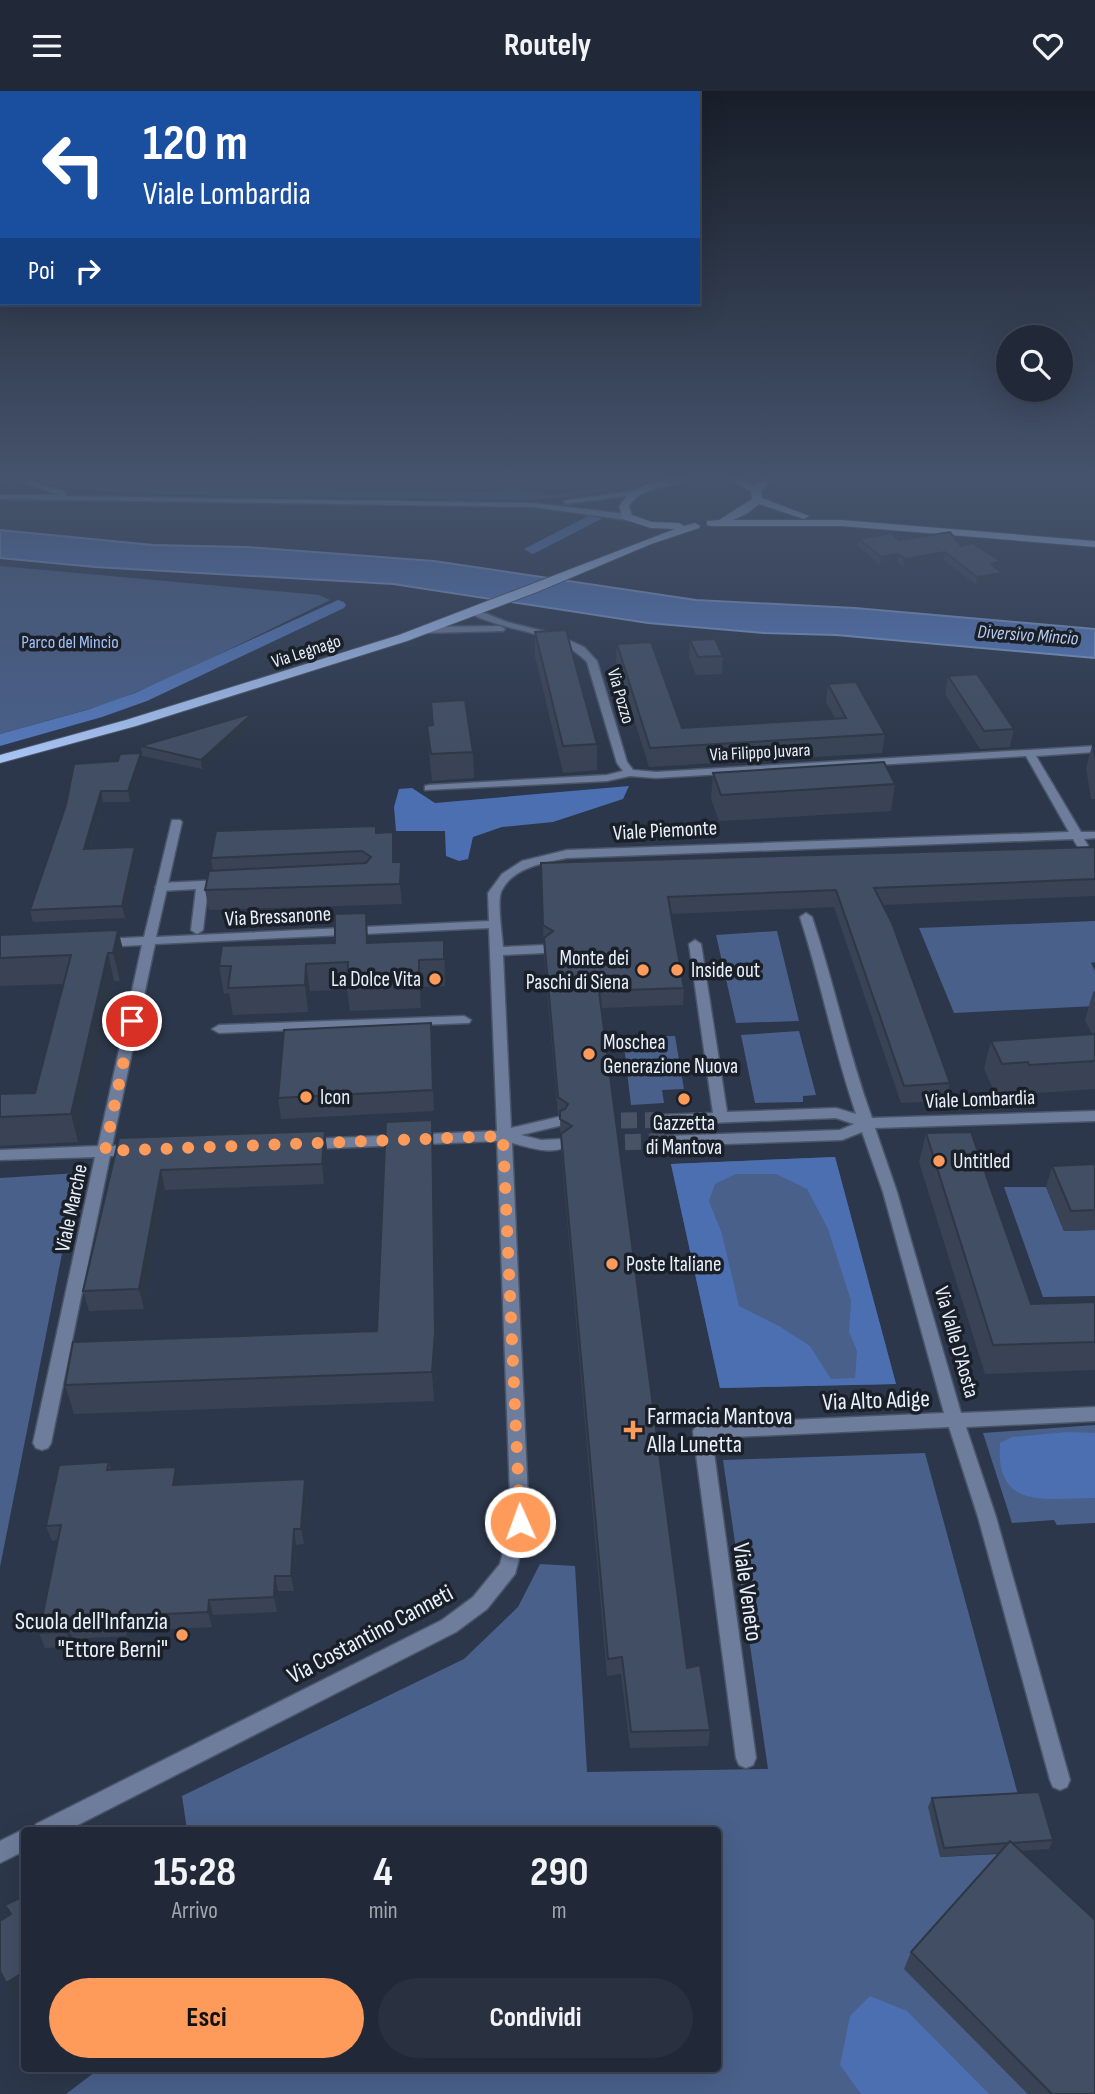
<!DOCTYPE html>
<html lang="it">
<head>
<meta charset="utf-8">
<style>
	:root { --surface:#212938; --page:#293140; --text:#f1f3f6; --muted:#a2a6ae; --line:#3e4553; --accent:#ff9b5a }
	body { margin:0; font-family:"Sofia Sans Condensed",sans-serif; background:var(--page); color:var(--text); height:100vh; display:flex; flex-direction:column; font-size:26px; white-space:nowrap }
	* { box-sizing:border-box; margin:0 }
	p { font-size:23px; color:var(--muted) }
	.icon { flex:none; width:38px; height:38px; fill:none; stroke:currentColor; stroke-width:2; stroke-linecap:round; stroke-linejoin:round }
	.map { position:relative; flex:1; overflow:hidden }
	.sheet { position:absolute; left:21px; top:1736px; width:700px; height:245px; display:flex; flex-direction:column; background:var(--surface); border-radius:7px; box-shadow:0 7px 28px #0002,0 0 0 2px var(--line) }
	.sheet>* { flex:none }
	.banner { position:absolute; left:0px; top:0px; width:700px; height:214px; box-shadow:0 7px 28px #0002,0 0 0 2px var(--line); background:#1a4fa0; color:#fff; overflow:hidden }
	.fabs { position:absolute; left:996px; top:234px; display:grid; gap:14px }
	.fabs a { display:grid; place-items:center; width:77px; height:77px; border-radius:50%; background:var(--surface); box-shadow:0 7px 28px #0002,0 0 0 2px var(--line); font-size:35px }
	.pin { position:absolute; display:grid; place-items:center; width:60px; height:60px; color:#fff; margin:-30px; border:4px solid #fff; border-radius:50%; box-shadow:0 2px 7px #0007 }
	.me { position:absolute; width:77px; margin:-38px; rotate:358deg; stroke-linejoin:round; filter:drop-shadow(0 0 5px #0008) }
	.turn { display:flex; align-items:center; gap:24px; height:147px; padding:0 28px; font-size:32px }
	.turn .icon { width:91px; height:91px; stroke-width:2.5 }
	.turn b { display:block; font-size:49px; line-height:60px }
	.then { display:flex; align-items:center; height:66px; padding:0 28px; background:#0003; gap:14px; font-size:26px }
	.eta { display:flex; justify-content:space-evenly; align-items:center; height:119px; text-align:center }
	.eta b { font-size:42px; font-weight:700; line-height:49px }
	.button { display:flex; gap:14px; margin-top:auto; padding:14px 28px }
	.button a { flex:1; height:80px; border-radius:42px; background:var(--accent); color:#111; font-size:28px; font-weight:700; line-height:80px; text-align:center }
	.button a+a { background:var(--page); color:var(--text) }
	header { display:flex; justify-content:space-between; align-items:center; height:91px; padding:0 28px; background:var(--surface); font-size:32px; font-weight:700 }
	.map>svg:first-child { display:block }
	.green { fill:#49608a }
	.forest { fill:#4b6fb1; fill-rule:evenodd }
	.water { fill:#5579bd; stroke:#819dd0; stroke-width:2 }
	.lines { fill:none; stroke-linecap:round; stroke-linejoin:round }
	.canal { fill:#5579bd; fill-rule:evenodd }
	.minor-tunnel { stroke:#485366; stroke-width:16; stroke-dasharray:16 8; stroke-linecap:butt }
	.pedestrian-casing { stroke:#4a5567; stroke-width:3 }
	.minor-casing { stroke:#4a5567; stroke-width:3 }
	.secondary-casing { stroke:#4a5567; stroke-width:3 }
	.primary-casing { stroke:#4a5567; stroke-width:2 }
	.pedestrian { fill:#6d7d9b; fill-rule:evenodd }
	.minor { fill:#6d7d9b; fill-rule:evenodd }
	.secondary { fill:#8aa4d4; fill-rule:evenodd }
	.primary { fill:#a7c3f4; fill-rule:evenodd }
	.wall { fill:#394355 }
	.shaded-wall { fill:#2e3745 }
	.building { fill:#424e63; stroke:#2e3745; stroke-width:2 }
	.route { stroke:#ff9b5a; stroke-width:12; stroke-dasharray:0 21.6 }
	.poi-dot { fill:#ff9b5a; stroke:#1a1f28; stroke-width:2.5 }
	.labels { text-anchor:middle; stroke-width:7; stroke-linejoin:round; paint-order:stroke }
	.far-park-label { font-size:18px; fill:#a3c2f9; stroke:#1a1f28 }
	.far-street-label { font-size:18px; fill:#e9f0fd; stroke:#1a1f28 }
	.far-water-label { font-size:19px; font-style:italic; fill:#b6cbf0; stroke:#1a1f28 }
	.street-label { font-size:21px; fill:#e9f0fd; stroke:#1a1f28 }
	.poi-label { font-size:21px; fill:#e9f0fd; stroke:#1a1f28; text-anchor:start }
	.near-street-label { font-size:24px; fill:#e9f0fd; stroke:#1a1f28 }
	.near-poi-label { font-size:24px; fill:#e9f0fd; stroke:#1a1f28; text-anchor:start }
</style>
</head>
<body>
<header><svg class="icon" aria-label="menu" viewBox="0 0 24 24"><path d="M4 6h16M4 12h16M4 18h16"/></svg>Routely<svg class="icon" aria-label="heart" viewBox="0 0 24 24"><path d="M12 20l-8-8c-3-5 5-10 8-4 3-6 11-1 8 4z"/></svg></header>
<div class="map">
<svg width="1095" height="2003" viewBox="0 0 1095 2003">
	<rect width="100%" height="100%" fill="#2c374b"/>
	<!-- green -->
	<path class="green" d="M28 387C69 387 109 393 150 394 263 398 377 399 490 401L513 397 552 404 667 387C621 399 577 406 529 409L139 403 62 396Z
		M0 475 319 504 330 509 171 587 107 613 0 643Z
		M1095 830V871L1091 872 1095 880V915L954 922 919 837Z
		M777 840 799 930 736 932 716 844Z
		M799 940 816 1004 803 1005V1011L755 1012 741 944Z
		M675 945 684 998 662 999 664 1012 631 1014 623 946Z
		M835 1066 896 1293 720 1297 671 1073Z
		M78 1082 0 1476V1087Z
		M1004 1096H1046L1064 1140 1095 1139V1205L1043 1206Z
		M1095 1334V1432L1057 1434 1054 1429 1012 1432 983 1342Z
		M925 1362 1020 1711 940 1766 999 1763 905 1878 1028 2003H66L99 1978H718V1740L187 1739 182 1705 464 1568 518 1516 540 1473 575 1475 587 1681 768 1678 723 1369Z"/>
	<!-- forest -->
	<path class="forest" d="M629 695 623 708 553 731 502 736 473 746 468 768 459 770 446 765 445 740H396L394 716 399 698 412 697 435 712Z
		M835 1066 896 1293 720 1297 671 1073ZM736 1083H776L807 1098 828 1138 851 1210 849 1241 857 1260 855 1287 831 1288 810 1255 779 1235 739 1215 722 1143 709 1110 715 1093Z
		M1067 1341 1095 1342V1407C1046 1407 995 1420 1000 1352L1012 1346Z
		M870 1905 907 1920 989 2003H861L840 1974 850 1925Z"/>
	<!-- water -->
	<path class="water" d="M0 439 153 454 246 456 434 470 696 509 855 517 1095 538V567L836 544 764 542 648 532 393 493 95 476 0 467Z"/>
	<g class="lines">
		<!-- canal -->
		<path class="canal" d="M596 421 601 422 603 425 601 428 537 461 532 463 524 458Z
			M338 509 344 511 346 514 344 517 147 610 102 626 0 655V643L90 618 135 602Z"/>
		<!-- minor-tunnel -->
		<path class="minor-tunnel" d="M597 1030 659 1029
			M601 1052 664 1050"/>
		<!-- pedestrian casing -->
		<g class="pedestrian-casing">
			<path id="pedestrian" d="M222 789 228 793 226 796 208 797 203 839 197 843 191 839 196 798 161 800 155 796 161 792Z
				M464 925 471 929 469 932 219 942 212 938 219 934Z"/>
		</g>
		<!-- minor casing -->
		<g class="minor-casing">
			<path id="minor" d="M471 519H477L507 531 555 543 584 556 597 570 627 671 633 679 656 681 1095 655V661L1036 665 1081 741H1095V747L1084 748 1095 766V772L1087 771 1073 748 567 767C544 772 512 776 501 801 497 811 502 843 503 856L544 854 550 858 544 862 503 864 511 1037 558 1026 565 1031 563 1034 521 1044 541 1049 562 1048 569 1053C556 1066 528 1056 512 1052L529 1431 515 1483 487 1518 456 1541 66 1740H33L36 1733 442 1529 473 1506 500 1473 511 1431 497 1050 309 1058 302 1053 309 1048 497 1040 489 837 155 853 112 1055 135 1054 142 1059 135 1064 110 1065 51 1352 48 1357 42 1359 36 1357 33 1352 95 1066 0 1069V1059L98 1055 142 854 103 856 97 852 103 848 144 846 172 729H180L182 731 156 846 489 830 488 802 502 783 522 770 567 759 1069 741 1026 665 656 687 630 685 607 690 425 699V695L429 694 607 684 623 680 617 672 587 571C556 539 509 542 471 523Z
				M500 535 505 538 503 540 424 542 419 539 424 536Z
				M806 822 812 826C834 892 848 961 872 1027L1095 1020V1030L875 1037 897 1101 961 1322 1095 1316V1330L966 1336 996 1426 1070 1689 1067 1696 1060 1699 1053 1696 1050 1689 978 1426 949 1336 712 1347 756 1667 753 1674 746 1677 739 1674 736 1667 693 1340 696 1335 702 1333 944 1322 883 1101 862 1041 842 1049 664 1055 657 1050 664 1045 840 1039 854 1033 836 1027 659 1034 652 1029 659 1024 713 1022 689 853 695 849 701 853 727 1021 836 1017 856 1023C834 959 821 891 800 826Z
				M24 1738 27 1740H24V1760L0 1772V1750Z"/>
		</g>
		<!-- secondary casing -->
		<g class="secondary-casing">
			<path id="secondary" d="M0 387H6L0 390Z
				M11 387H22L66 401V405L533 412 627 423 631 426 627 429 533 416 0 408V404H59Z
				M638 399 642 401 641 403 567 413 563 411 567 409Z"/>
		</g>
		<!-- primary casing -->
		<g class="primary-casing">
			<path id="primary" d="M671 387H692C672 399 645 392 629 415L632 424 652 431 679 432 684 435 695 432 700 435 699 437 651 453 537 501 407 550 136 635 0 672V664L126 629 399 544 675 438 651 437 623 428 619 415C632 396 650 391 671 387Z
				M719 387H740L755 395 763 387H773L761 400 762 407 809 425 804 428 759 413 748 422 733 429H842L1095 450V456L842 435H711L707 434V430L719 429 752 408 751 401 737 392Z"/>
		</g>
		<!-- pedestrian -->
		<use href="#pedestrian" class="pedestrian"/>
		<!-- minor -->
		<use href="#minor" class="minor"/>
		<!-- secondary -->
		<use href="#secondary" class="secondary"/>
		<!-- primary -->
		<use href="#primary" class="primary"/>
	</g>
	<!-- wall -->
	<path class="wall" d="M1063 387H1095L1086 395Z
		M859 448 899 449 961 455 1002 490 976 494 944 469 903 476 897 471 880 474 858 455Z
		M535 541 597 653V679L563 682 535 565Z
		M690 549 723 565 722 583 696 584 689 566Z
		M617 553 682 637 835 627 826 611 828 593 885 643 882 662 649 676 616 570Z
		M948 585 1014 638 1010 656 980 658 945 603Z
		M431 611 473 661 474 687 432 690 429 661 427 635 432 634Z
		M254 631 202 678 142 665 141 655Z
		M1093 651H1095V708H1091L1086 677Z
		M118 670 143 674 130 711H103L90 757 135 756 138 767 125 827 33 831 30 819Z
		M713 682 895 693 891 720 719 730 711 708Z
		M376 735 377 742 393 741 395 771H401L402 791V813L209 819 205 799 213 780 211 767Z
		M1095 756V805L882 814 950 992 946 1010 901 1012 834 816 671 823 684 897 683 914 601 917 687 1577 710 1639 708 1655 630 1657 621 1583 607 1585 561 1060 560 1025 558 1024 544 865 541 772Z
		M118 839 125 867 120 890H114L78 1051 0 1055V1003L35 1002 63 893 0 895V844Z
		M444 849 445 895 420 896 421 917 350 920 347 899 310 900 308 921 233 924 229 902 224 903 219 875 368 852Z
		M1095 900V998L1022 1003 1020 1000 995 1002 984 978 991 950 1092 943 1085 929 1093 901Z
		M431 932 434 1020 281 1028 278 1007Z
		M325 1040 327 1060 324 1093 165 1099 144 1218 89 1220 83 1200 119 1047Z
		M926 1042 1031 1213 1095 1211V1279L985 1283 919 1071Z
		M433 1058 437 1270 434 1310 74 1323 65 1294 377 1240Z
		M1095 1073V1139L1064 1140 1046 1096 1052 1075Z
		M109 1371 111 1379 176 1376 179 1393 305 1388 307 1403 304 1453 296 1454 294 1500H278L277 1521 213 1524 212 1536 128 1540 127 1545 73 1548 71 1556 45 1557 39 1542 58 1449 52 1450 46 1435Z
		M932 1707 1053 1749 1049 1758 1020 1760 1095 2003H1028L904 1878 911 1861 1000 1762 940 1766 928 1716Z"/>
	<!-- shaded-wall -->
	<path class="shaded-wall" d="M1088 387H1095V392L1086 395Z
		M945 461 944 469 903 476 905 468Z
		M898 463 897 471 880 474 881 466Z
		M1000 470 998 478 991 473Z
		M1003 482 1002 490 976 494 977 486Z
		M253 622 254 631 202 678 201 669Z
		M141 662 143 674 130 711 128 700Z
		M101 700 103 711 86 769 84 758Z
		M393 741 395 761 394 791 393 771Z
		M135 756 138 767 125 827 122 815Z
		M401 771 402 791V813L400 793Z
		M118 839 125 867 120 890 113 862Z
		M108 862 114 890 78 1051 71 1023Z
		M419 869 420 896 421 917 419 890Z
		M306 873 310 900 308 921 305 894Z
		M431 932 432 952 434 1020 433 999Z
		M432 1029 433 1058 437 1270 434 1310 432 1281Z
		M325 1040 327 1060 324 1093 322 1073Z
		M161 1079 165 1099 144 1218 139 1198Z
		M176 1376 180 1391 177 1409 173 1394Z
		M305 1388 307 1403 304 1453 301 1438Z
		M294 1438 296 1454 294 1500 291 1485Z
		M275 1485 278 1500 277 1521 274 1506Z
		M209 1509 213 1524 212 1536 208 1521Z
		M123 1525 128 1540 127 1545 122 1531Z
		M67 1533 73 1548 71 1556 66 1541Z
		M24 1881V1898L13 1905 6 1892Z"/>
	<!-- building -->
	<path class="building" d="M950 441 961 455 973 452 1000 470 991 473 1003 482 977 486 945 461 905 468 898 463 881 466 859 448 891 442 899 449Z
		M566 539 597 653 563 655 535 541Z
		M715 548 723 565 698 566 690 549Z
		M651 551 682 637 846 627 828 593 856 591 885 643 650 657 617 553Z
		M977 583 1014 638 984 640 948 585Z
		M465 609 473 661 431 663 427 635 433 634 431 611Z
		M253 622 201 669 141 655Z
		M1093 651H1095V665Z
		M141 662 128 700H101L84 758 135 756 122 815 30 819 66 714 74 673 118 670 120 663Z
		M884 671 895 693 721 704 713 682Z
		M376 735V742L393 741V771H401L400 793 205 799 209 780 366 772 371 766 362 760 211 767 216 740Z
		M1095 756V788L874 797 892 832 950 992 904 995 836 799 668 806 684 897 599 900 687 1577 700 1574 710 1639 631 1641 622 1566 608 1568 561 1043 572 1035 560 1028V1020L565 1018 568 1013 558 1006 544 847 553 840 543 834 541 772Z
		M366 822 367 852 444 849V868L419 869V890L347 892 348 871 306 873 305 894 228 897 231 875H219L222 855 335 852V823Z
		M118 839 113 862H108L71 1023 0 1026V1003L35 1002 71 864 0 867V844Z
		M431 932 433 999 278 1007 284 939Z
		M1095 943V970L1029 974 1028 971 1002 973 991 950Z
		M432 1029 435 1241 432 1281 65 1294 73 1251 377 1240 386 1031Z
		M325 1040 322 1073 161 1079 139 1198 83 1200 119 1047Z
		M971 1041 1031 1213 1095 1211V1251L993 1254 926 1042Z
		M1095 1073V1119L1071 1120 1052 1075Z
		M109 1371 107 1379 176 1376 173 1394 305 1388 301 1438H294L291 1485H275L274 1506 209 1509 208 1521 123 1525 122 1531 67 1533 66 1541 39 1542 61 1434 46 1435 59 1374Z
		M1039 1701 1053 1749 1012 1752 1010 1750 1008 1752 944 1757 932 1707Z
		M1010 1750 1095 1829V2003H1052L911 1861Z
		M24 1805V1881L6 1892 0 1880V1830L11 1823 5 1814Z"/>
	<!-- sky -->
	<linearGradient id="sky" x2="0" y2="1"><stop stop-color="#181e29"/><stop offset="0.58" stop-color="#45536c"/><stop offset="1" stop-color="#45536c" stop-opacity="0"/></linearGradient>
	<rect width="1095" height="667" fill="url(#sky)"/>
	<g class="lines">
		<!-- route -->
		<path class="route" d="M132 930 105 1060 503 1045 520 1431"/>
	</g>
	<!-- markers -->
	<g class="poi-dot">
		<circle cx="643" cy="879" r="7"/>
		<circle cx="677" cy="879" r="7"/>
		<circle cx="435" cy="888" r="7"/>
		<circle cx="589" cy="963" r="7"/>
		<circle cx="306" cy="1006" r="7"/>
		<circle cx="684" cy="1008" r="7"/>
		<circle cx="939" cy="1070" r="7"/>
		<circle cx="612" cy="1173" r="7"/>
		<path d="M629.5 1328.5h7v7h7v7h-7v7h-7v-7h-7v-7h7z"/>
		<circle cx="182" cy="1544" r="7"/>
	</g>
	<g class="labels">
		<!-- far-park labels -->
		<g class="far-park-label">
			<text x="70" y="557">Parco del Mincio</text>
		</g>
		<!-- far-street labels -->
		<g class="far-street-label">
			<text transform="translate(306 560) rotate(-18)" y="6">Via Legnago</text>
			<text transform="translate(621 605) rotate(74)" y="6">Via Pozzo</text>
			<text transform="translate(760 661) rotate(-3)" y="6">Via Filippo Juvara</text>
		</g>
		<!-- far-water labels -->
		<g class="far-water-label">
			<text transform="translate(1028 543) rotate(4)" y="7">Diversivo Mincio</text>
		</g>
		<!-- street labels -->
		<g class="street-label">
			<text transform="translate(665 739) rotate(-3)" y="7">Viale Piemonte</text>
			<text transform="translate(278 825) rotate(-3)" y="7">Via Bressanone</text>
			<text transform="translate(980 1008) rotate(-2)" y="7">Viale Lombardia</text>
			<text transform="translate(71 1117) rotate(-78)" y="7">Viale Marche</text>
			<text transform="translate(957 1251) rotate(74)" y="7">Via Valle D'Aosta</text>
		</g>
		<!-- poi labels -->
		<g class="poi-label">
			<text x="629" y="874" text-anchor="end">Monte dei<tspan x="629" dy="24">Paschi di Siena</tspan></text>
			<text x="691" y="886">Inside out</text>
			<text x="421" y="895" text-anchor="end">La Dolce Vita</text>
			<text x="603" y="958">Moschea<tspan x="603" dy="24">Generazione Nuova</tspan></text>
			<text x="320" y="1013">Icon</text>
			<text x="684" y="1039" text-anchor="middle">Gazzetta<tspan x="684" dy="24">di Mantova</tspan></text>
			<text x="953" y="1077">Untitled</text>
			<text x="626" y="1180">Poste Italiane</text>
		</g>
		<!-- near-street labels -->
		<g class="near-street-label">
			<text transform="translate(876 1309) rotate(-2)" y="8">Via Alto Adige</text>
			<text transform="translate(748 1501) rotate(82)" y="8">Viale Veneto</text>
			<text transform="translate(370 1543) rotate(-28)" y="8">Via Costantino Canneti</text>
		</g>
		<!-- near-poi labels -->
		<g class="near-poi-label">
			<text x="647" y="1333">Farmacia Mantova<tspan x="647" dy="28">Alla Lunetta</tspan></text>
			<text x="168" y="1538" text-anchor="end">Scuola dell'Infanzia<tspan x="168" dy="28">"Ettore Berni"</tspan></text>
		</g>
	</g>
</svg>
<div class="fabs">
<a><svg class="icon" aria-label="search" viewBox="0 0 24 24"><circle cx="10" cy="10" r="6"/><path d="M15 15l6 6"/></svg></a>
</div>
<div class="pin" style="left:132px;top:930px;background:#d93025"><svg class="icon" aria-label="arrive" viewBox="0 0 24 24"><path d="M6 21V4h12l-3 4 3 4H6"/></svg></div>
<svg class="me" style="left:520px;top:1431px" viewBox="-20 -20 40 40"><circle r="17" fill="#ff9b5a" stroke="#fff" stroke-width="3"/><path d="M0-11L8 9 0 5-8 9z" fill="#fff"/></svg>
<div class="banner">
<div class="turn"><svg class="icon" aria-label="left" viewBox="0 0 24 24"><path d="M17 20v-9H6M10 6l-5 5 5 5"/></svg><div><b>120 m</b>Viale Lombardia</div></div>
<div class="then">Poi<svg class="icon" aria-label="right" viewBox="0 0 24 24"><path d="M7 20v-9h11M14 6l5 5-5 5"/></svg></div>
</div>
<section class="sheet">
<div class="eta">
<div><b>15:28</b><p>Arrivo</p></div>
<div><b>4</b><p>min</p></div>
<div><b>290</b><p>m</p></div>
</div>
<div class="button"><a>Esci</a><a>Condividi</a></div>
</section>
</div>
</body>
</html>
